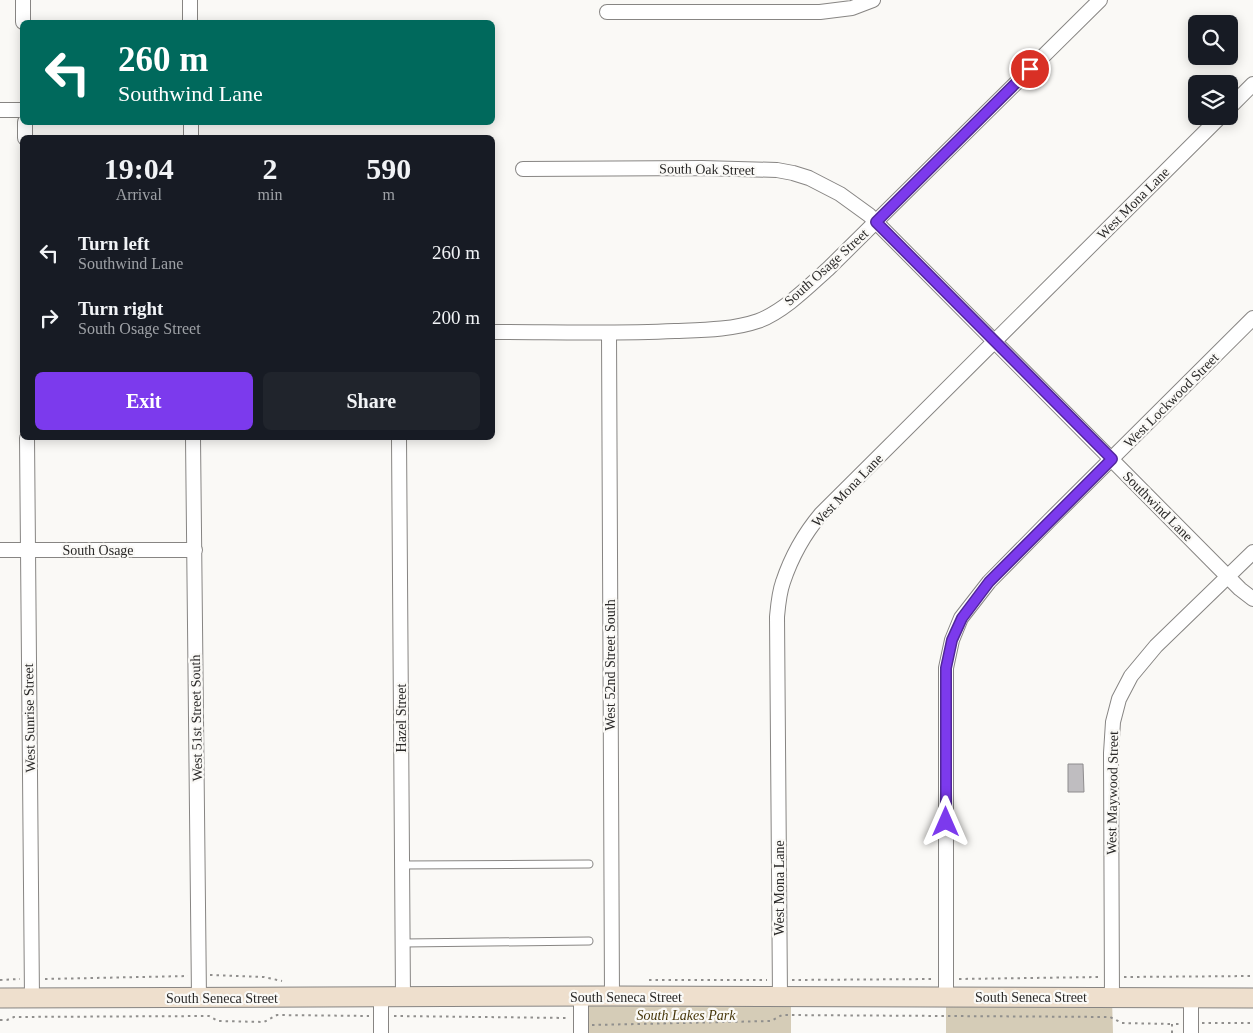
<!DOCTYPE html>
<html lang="en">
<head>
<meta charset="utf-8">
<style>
	:root { --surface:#171b24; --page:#20242c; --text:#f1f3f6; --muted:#9ea1a6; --accent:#7c3aed }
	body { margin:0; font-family:"Times New Roman",serif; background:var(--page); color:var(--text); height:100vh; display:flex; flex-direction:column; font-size:19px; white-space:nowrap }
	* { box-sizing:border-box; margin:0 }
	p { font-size:16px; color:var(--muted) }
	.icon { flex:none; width:28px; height:28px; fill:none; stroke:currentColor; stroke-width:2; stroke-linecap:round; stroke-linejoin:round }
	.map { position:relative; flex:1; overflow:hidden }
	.details { position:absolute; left:20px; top:135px; width:475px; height:305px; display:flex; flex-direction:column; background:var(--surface); border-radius:8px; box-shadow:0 2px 12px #0003 }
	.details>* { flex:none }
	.hud { position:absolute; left:20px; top:20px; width:475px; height:105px; border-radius:8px; box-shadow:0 2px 12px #0003; background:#00695c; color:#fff; overflow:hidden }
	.controls { position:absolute; left:1188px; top:15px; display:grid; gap:10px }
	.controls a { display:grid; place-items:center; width:50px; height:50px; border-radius:8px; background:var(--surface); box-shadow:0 2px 12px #0003; font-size:25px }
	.pin { position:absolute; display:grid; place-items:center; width:42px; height:42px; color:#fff; margin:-21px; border:2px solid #fff; border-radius:50%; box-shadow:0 1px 5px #0007 }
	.me { position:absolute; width:55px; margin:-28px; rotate:0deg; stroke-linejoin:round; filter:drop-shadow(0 0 4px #0008) }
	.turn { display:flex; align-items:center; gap:18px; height:105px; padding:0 15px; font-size:22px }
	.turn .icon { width:65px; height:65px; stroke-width:2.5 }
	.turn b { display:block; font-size:35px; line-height:42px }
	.eta { display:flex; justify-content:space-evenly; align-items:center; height:85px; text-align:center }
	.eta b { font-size:30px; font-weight:800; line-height:35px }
	.action { display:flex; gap:10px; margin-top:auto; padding:10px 15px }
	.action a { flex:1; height:58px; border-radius:8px; background:var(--accent); color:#fff; font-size:20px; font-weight:800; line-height:58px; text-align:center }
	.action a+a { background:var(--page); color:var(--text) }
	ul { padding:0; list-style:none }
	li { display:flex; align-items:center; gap:15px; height:65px; padding:0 15px }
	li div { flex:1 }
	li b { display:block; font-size:19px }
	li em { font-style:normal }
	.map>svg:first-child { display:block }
	.green { fill:#d5ccb7 }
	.building { fill:#bfbdc0; stroke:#8e8c8e }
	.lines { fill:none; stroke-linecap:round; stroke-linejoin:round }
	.lane-casing { stroke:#878583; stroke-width:9 }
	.street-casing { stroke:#878583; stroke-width:16 }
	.secondary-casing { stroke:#878583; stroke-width:21 }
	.path { stroke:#908f8d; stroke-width:2; stroke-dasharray:2.5 4; stroke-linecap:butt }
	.lane { stroke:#fff; stroke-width:7 }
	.street { stroke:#fff; stroke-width:14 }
	.secondary { stroke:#eedfcd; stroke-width:19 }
	.route-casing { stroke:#51269a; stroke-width:12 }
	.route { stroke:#7c3aed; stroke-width:9 }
	.labels { text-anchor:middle; stroke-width:4.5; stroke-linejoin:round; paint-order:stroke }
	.street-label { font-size:14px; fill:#2a2928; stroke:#faf9f6 }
	.park-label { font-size:14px; font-style:italic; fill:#46360a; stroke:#faf9f6 }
</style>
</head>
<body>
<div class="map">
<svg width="1253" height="1033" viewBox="0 0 1253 1033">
	<rect width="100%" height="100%" fill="#faf9f6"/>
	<!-- green -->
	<path class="green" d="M581 997H791V1033H581Z
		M946 997 1112 998 1113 1033H946Z"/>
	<!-- building -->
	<path class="building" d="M1068 764H1083L1084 792H1068Z"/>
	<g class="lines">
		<!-- lane casing -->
		<g class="lane-casing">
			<path id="lane" d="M402 865 589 864
				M404 943 589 941"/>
		</g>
		<!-- street casing -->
		<g class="street-casing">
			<path id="street" d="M23 0V22
				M190 0V22
				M607 12H820L852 8 873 0
				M1229 108 1253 84
				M0 110H22
				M25 122V138
				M191 122V138
				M523 169 702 168 777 170 793 173 809 178 840 194 869 215 1240 589 1253 599
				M492 332C553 332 614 334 675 331 702 330 732 330 758 321 783 312 808 287 828 269L1100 0
				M609 333 612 996
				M27 438 32 998
				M193 438 199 998
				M399 438 403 998
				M0 550H195
				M381 997V1033
				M780 997 777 617C778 606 779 593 783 582 791 558 805 533 821 514L1221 116
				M946 997V668L952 640 961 618 989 582 1049 521 1253 318
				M1112 998 1111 753 1113 722 1119 699 1131 676 1156 646 1253 552
				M1191 998V1033
				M581 1033V997"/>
		</g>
		<!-- secondary casing -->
		<g class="secondary-casing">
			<path id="secondary" d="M0 998 612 996 1253 998"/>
		</g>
		<!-- path -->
		<path class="path" d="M210 975 264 977 282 981
			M1124 977 1253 976
			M45 979 188 976
			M959 979 1099 977
			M0 980 20 979
			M649 980H767
			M792 980 935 979
			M394 1016 569 1018
			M0 1020H7L14 1017 209 1016 218 1021 264 1022 277 1015 369 1016
			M1202 1023H1253
			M592 1025 771 1021 782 1015 1110 1017 1122 1023 1172 1024
			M1172 1033V1024H1180"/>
		<!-- lane -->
		<use href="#lane" class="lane"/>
		<!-- street -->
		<use href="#street" class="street"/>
		<!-- secondary -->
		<use href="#secondary" class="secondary"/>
	</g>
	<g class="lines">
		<!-- route casing -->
		<g class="route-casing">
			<path id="route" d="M946 822V668L952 640 962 618 989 582 1112 459 876 222 1030 69"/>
		</g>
		<!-- route -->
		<use href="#route" class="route"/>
	</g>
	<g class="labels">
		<!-- street labels -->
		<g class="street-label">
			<text transform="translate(707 169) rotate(1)" y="5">South Oak Street</text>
			<text transform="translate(1133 203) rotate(-45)" y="5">West Mona Lane</text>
			<text transform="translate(826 267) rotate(-42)" y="5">South Osage Street</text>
			<text transform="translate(1171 400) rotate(-45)" y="5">West Lockwood Street</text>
			<text transform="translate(847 490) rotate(-46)" y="5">West Mona Lane</text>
			<text transform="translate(1158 506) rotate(45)" y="5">Southwind Lane</text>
			<text x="98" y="555">South Osage</text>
			<text transform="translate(610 665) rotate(-90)" y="5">West 52nd Street South</text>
			<text transform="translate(29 718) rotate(-91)" y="5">West Sunrise Street</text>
			<text transform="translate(196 718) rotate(-91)" y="5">West 51st Street South</text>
			<text transform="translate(401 718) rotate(-90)" y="5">Hazel Street</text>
			<text transform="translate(1112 793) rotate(-89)" y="5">West Maywood Street</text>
			<text transform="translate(779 888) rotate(-90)" y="5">West Mona Lane</text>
			<text x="626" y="1002">South Seneca Street</text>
			<text x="1031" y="1002">South Seneca Street</text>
			<text x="222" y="1003">South Seneca Street</text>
		</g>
		<!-- park labels -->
		<g class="park-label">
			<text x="686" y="1020">South Lakes Park</text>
		</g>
	</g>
</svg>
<div class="controls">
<a><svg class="icon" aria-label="search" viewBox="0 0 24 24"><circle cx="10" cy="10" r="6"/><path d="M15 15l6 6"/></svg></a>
<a><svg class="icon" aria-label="layers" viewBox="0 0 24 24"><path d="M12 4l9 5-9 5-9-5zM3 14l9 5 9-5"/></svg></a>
</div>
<div class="pin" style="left:1030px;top:69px;background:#d93025"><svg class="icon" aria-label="arrive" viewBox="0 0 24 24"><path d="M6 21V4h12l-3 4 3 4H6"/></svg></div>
<svg class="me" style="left:946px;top:822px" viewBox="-20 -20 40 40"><path d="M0-17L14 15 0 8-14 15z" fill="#7c3aed" stroke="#fff" stroke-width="4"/></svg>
<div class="hud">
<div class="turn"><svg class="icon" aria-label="left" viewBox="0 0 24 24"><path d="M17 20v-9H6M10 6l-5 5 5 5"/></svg><div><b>260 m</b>Southwind Lane</div></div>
</div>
<section class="details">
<div class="eta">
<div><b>19:04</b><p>Arrival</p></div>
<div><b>2</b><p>min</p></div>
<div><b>590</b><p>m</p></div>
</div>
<ul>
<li><svg class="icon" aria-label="left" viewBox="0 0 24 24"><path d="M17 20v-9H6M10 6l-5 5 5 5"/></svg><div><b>Turn left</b><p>Southwind Lane</p></div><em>260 m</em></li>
<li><svg class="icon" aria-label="right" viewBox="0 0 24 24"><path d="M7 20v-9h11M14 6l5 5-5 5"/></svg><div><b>Turn right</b><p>South Osage Street</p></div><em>200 m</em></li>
</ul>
<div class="action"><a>Exit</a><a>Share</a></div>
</section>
</div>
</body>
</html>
